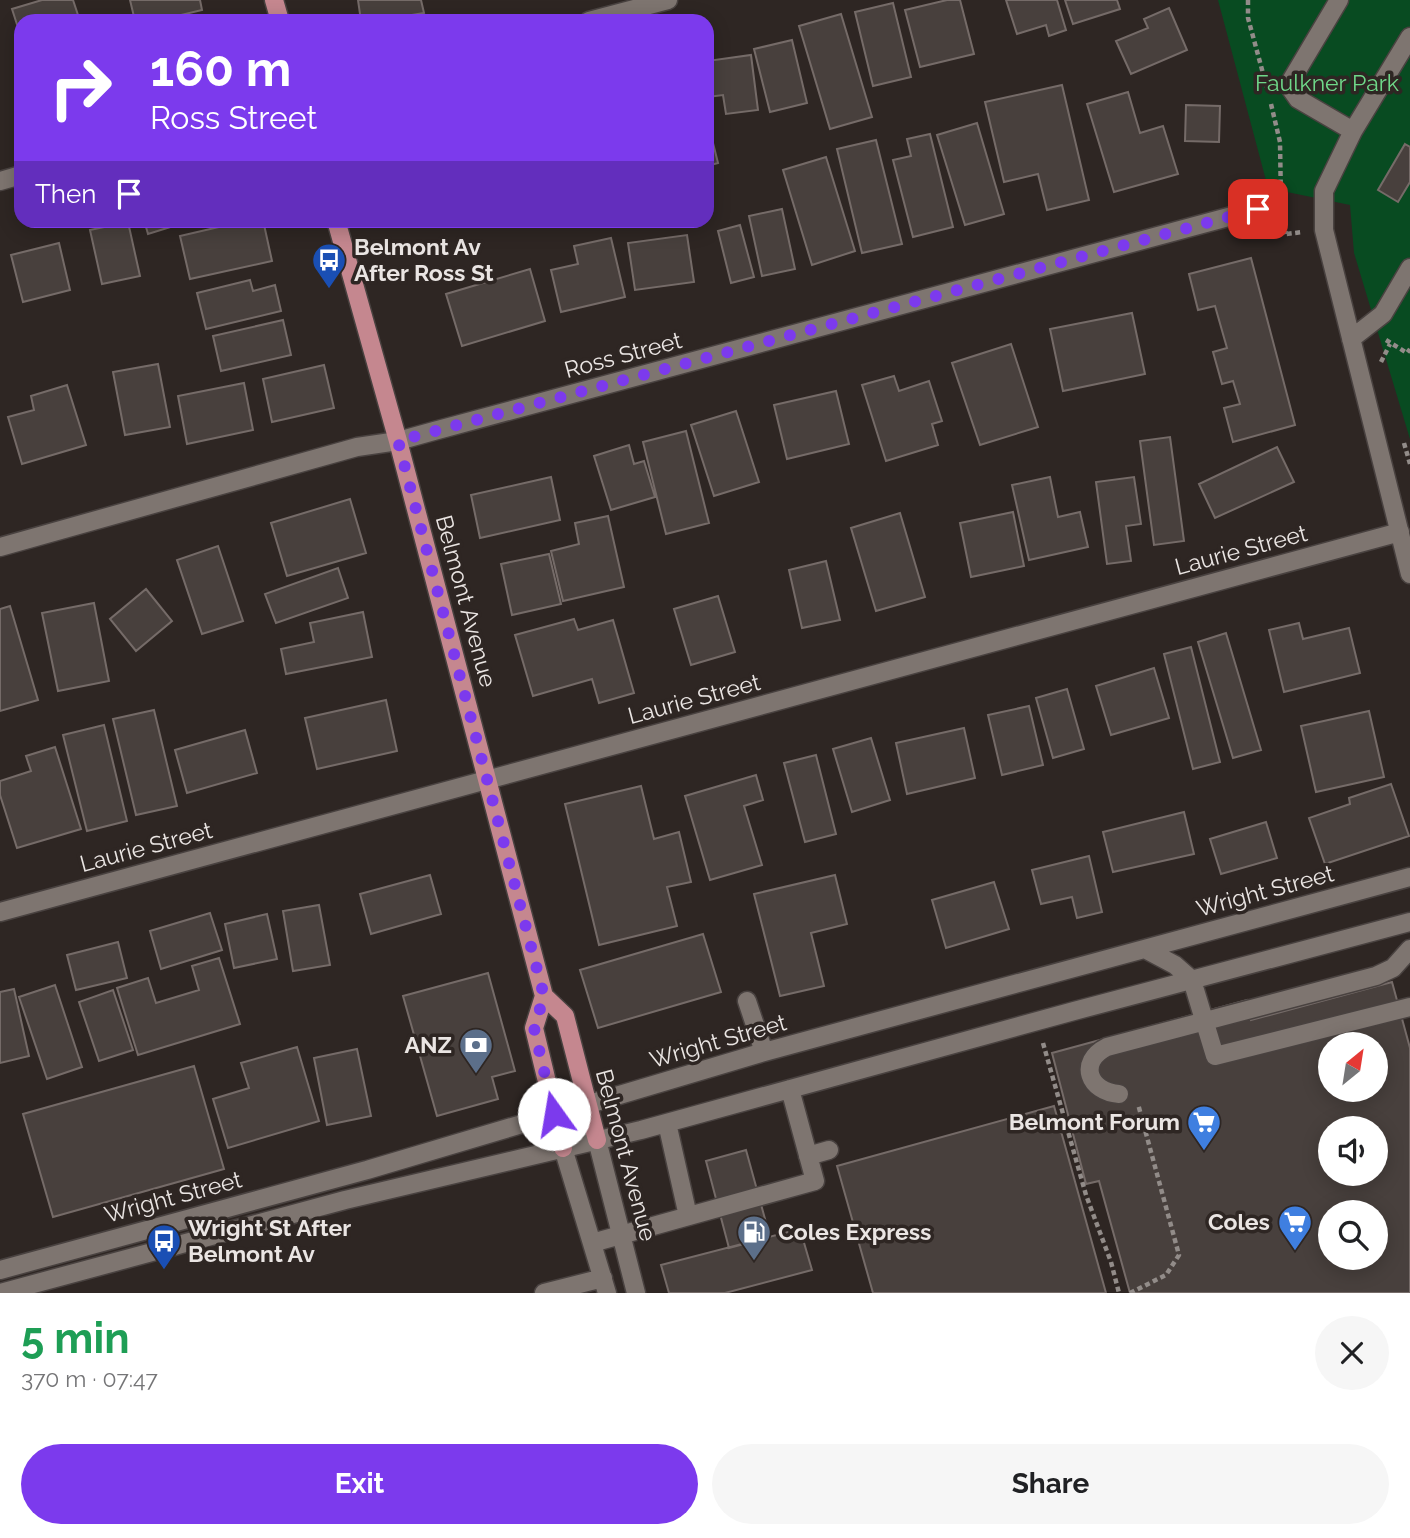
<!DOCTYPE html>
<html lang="en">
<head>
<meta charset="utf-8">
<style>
	:root { --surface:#fff; --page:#f6f6f6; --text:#202124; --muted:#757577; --accent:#7c3aed }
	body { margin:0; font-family:Raleway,sans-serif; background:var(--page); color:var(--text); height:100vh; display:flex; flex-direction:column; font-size:26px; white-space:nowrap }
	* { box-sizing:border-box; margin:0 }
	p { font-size:23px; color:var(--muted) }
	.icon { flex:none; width:38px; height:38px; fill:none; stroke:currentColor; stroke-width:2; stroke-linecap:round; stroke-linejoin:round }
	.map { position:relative; height:1293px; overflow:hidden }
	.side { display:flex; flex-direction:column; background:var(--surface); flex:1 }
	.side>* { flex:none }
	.hud { position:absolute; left:14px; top:14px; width:700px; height:214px; border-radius:21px; box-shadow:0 4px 18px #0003; background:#7c3aed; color:#fff; overflow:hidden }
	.needle { width:46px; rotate:30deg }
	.tools { position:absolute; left:1318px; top:1032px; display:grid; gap:14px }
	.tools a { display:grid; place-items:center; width:70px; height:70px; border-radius:50%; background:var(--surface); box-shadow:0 4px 18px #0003; font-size:35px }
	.pin { position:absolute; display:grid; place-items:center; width:60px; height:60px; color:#fff; margin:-30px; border-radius:14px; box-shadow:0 4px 10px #0006 }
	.me { position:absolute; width:77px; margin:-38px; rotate:347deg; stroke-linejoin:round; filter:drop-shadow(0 0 5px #0008) }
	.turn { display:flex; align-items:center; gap:24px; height:147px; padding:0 21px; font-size:32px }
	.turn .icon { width:91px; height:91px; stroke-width:2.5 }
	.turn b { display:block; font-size:49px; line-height:60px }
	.then { display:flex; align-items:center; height:66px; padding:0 21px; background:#0003; gap:14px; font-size:26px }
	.round { display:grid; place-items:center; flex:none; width:74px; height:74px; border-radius:37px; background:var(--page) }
	.summary { display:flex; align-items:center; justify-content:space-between; height:119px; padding:0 21px }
	h1 { font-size:42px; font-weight:700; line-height:52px; color:#1e9e55 }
	.primary-button { display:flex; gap:14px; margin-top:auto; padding:14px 21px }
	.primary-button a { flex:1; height:80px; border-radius:42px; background:var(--accent); color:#fff; font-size:28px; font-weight:700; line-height:80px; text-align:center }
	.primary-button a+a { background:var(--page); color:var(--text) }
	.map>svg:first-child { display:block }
	.green { fill:#084b21 }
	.building { fill:#48403d; stroke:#756b68; stroke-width:2; fill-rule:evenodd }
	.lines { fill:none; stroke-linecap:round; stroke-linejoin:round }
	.minor-casing { stroke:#494240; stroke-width:21 }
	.major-casing { stroke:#494240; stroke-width:21 }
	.path { stroke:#928c89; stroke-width:4.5; stroke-dasharray:5 3.5; stroke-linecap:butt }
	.minor { stroke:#7e7570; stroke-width:18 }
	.major { stroke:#c5878f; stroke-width:18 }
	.route { stroke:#7c3aed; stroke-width:12; stroke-dasharray:0 21.6 }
	.labels { text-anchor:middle; stroke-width:7; stroke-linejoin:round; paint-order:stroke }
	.park-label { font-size:23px; fill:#6fd889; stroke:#2e2623 }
	.poi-label { font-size:23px; font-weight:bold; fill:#eae5e3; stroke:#2e2623; text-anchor:start }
	.street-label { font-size:23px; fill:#eae5e3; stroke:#2e2623 }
</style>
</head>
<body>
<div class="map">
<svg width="1410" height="1293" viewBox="0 0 1410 1293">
	<rect width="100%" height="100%" fill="#2e2623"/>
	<!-- green -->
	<path class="green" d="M1218 0H1410V439L1354 253 1350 205 1268 188Z"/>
	<!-- building -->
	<path class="building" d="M42 0H73L80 21H21V37L12 9Z
		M130 0H200L202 10 156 21H135Z
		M358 0H421L424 13 375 21H361Z
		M947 0H960L974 54 920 67 905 10Z
		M1006 0H1057L1066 30 1049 36 1046 25 1017 34Z
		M1065 0H1117L1120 9 1073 24Z
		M893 3 911 77 873 86 855 12Z
		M1169 8 1187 50 1131 74 1116 41 1148 28 1144 19Z
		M841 14 872 117 830 129 799 26Z
		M792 40 807 103 770 112 754 49Z
		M751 55 758 110 726 114 723 95 707 97V61Z
		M1062 85 1089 200 1047 210 1038 174 1004 182 985 102Z
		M1128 92 1140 133 1163 126 1178 174 1114 192 1087 104Z
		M1186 105 1220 106 1219 142 1185 141Z
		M977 123 1004 214 965 225 937 135Z
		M930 134 953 227 913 237 893 160 911 156 907 139Z
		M876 140 902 244 862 253 837 149Z
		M713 143 718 163 707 166V144Z
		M1405 144 1410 147V182L1398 202 1378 190Z
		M826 157 855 251 812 265 783 170Z
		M782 209 795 269 762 276 749 216Z
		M144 220H193L148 234Z
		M249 220H263L272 261 190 279 180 236Z
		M128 222 140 276 102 284 90 230Z
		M740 225 754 277 731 283 718 231Z
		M687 235 694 282 635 290 628 243Z
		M611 238 625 297 561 312 551 270 578 264 574 246Z
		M59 243 70 290 23 302 11 255Z
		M1251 258 1295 425 1233 442 1224 408 1240 404 1233 381 1222 384 1213 352 1227 348 1215 306 1198 310 1189 274Z
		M530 269 545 321 462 346 446 294Z
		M250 280 253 291 275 285 281 311 206 329 197 293Z
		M1132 313 1145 374 1063 391 1050 329Z
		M283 320 291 355 221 371 213 336Z
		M1011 344 1038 427 980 445 952 363Z
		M158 364 170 427 125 435 113 372Z
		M324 365 334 408 272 422 263 379Z
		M894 376 899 391 929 381 942 421 932 424 938 445 886 461 862 385Z
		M244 383 253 430 187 444 178 396Z
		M67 385 86 445 22 464 8 417 34 410 31 396Z
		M836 391 849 444 787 459 774 405Z
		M736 411 759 482 714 496 691 425Z
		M686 431 709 523 666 534 643 442Z
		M1170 437 1184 541 1154 545 1140 441Z
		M629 445 634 464 644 461 655 497 611 510 594 456Z
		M1277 447 1294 482 1215 518 1199 484Z
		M551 477 560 520 480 538 471 495Z
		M1050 477 1058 517 1080 512 1088 547 1029 560 1012 485Z
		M1134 477 1141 524 1126 526 1131 561 1107 564 1096 482Z
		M350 499 366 553 287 576 271 523Z
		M1013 512 1024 566 971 577 960 523Z
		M900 513 925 597 876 611 851 528Z
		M608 516 624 587 563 601 551 551 579 544 575 523Z
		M218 546 243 621 202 634 177 560Z
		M549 554 561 604 512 615 501 564Z
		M826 561 840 620 802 628 789 570Z
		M338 568 348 598 276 623 265 594Z
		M146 589 172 621 136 651 110 619Z
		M718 596 735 652 691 665 674 609Z
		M94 603 109 681 58 691 42 613Z
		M10 606 38 700 0 711V609Z
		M363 612 372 657 286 674 281 649 314 642 310 623Z
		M574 619 578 630 613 620 634 693 599 703 592 679 533 696 515 635Z
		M1299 623 1303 639 1349 628 1360 673 1284 692 1269 630Z
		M1226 633 1261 750 1233 758 1198 642Z
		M1191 647 1220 762 1193 769 1164 654Z
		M1154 668 1169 718 1111 735 1096 686Z
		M1067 689 1084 749 1053 758 1036 698Z
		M386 700 397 751 317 769 305 718Z
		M1029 706 1043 765 1002 775 988 715Z
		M154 710 177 806 136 815 113 719Z
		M1369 711 1384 777 1316 792 1301 726Z
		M104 725 127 821 87 831 63 735Z
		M964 728 975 778 907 794 896 743Z
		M245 730 257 773 187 793 175 750Z
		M871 738 890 800 852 812 833 749Z
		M55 747 81 829 17 848 0 795V781L31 771 26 756Z
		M816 755 836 834 805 842 784 763Z
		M756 775 763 800 744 806 762 865 710 880 685 796Z
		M1391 784 1409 836 1325 864 1309 818 1350 804 1349 798Z
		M641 786 654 839 679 832 691 882 667 887 677 926 599 945 565 804Z
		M1184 812 1194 854 1113 872 1103 832Z
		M1266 822 1277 858 1221 874 1210 839Z
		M1089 856 1102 912 1077 918 1072 897 1041 904 1032 870Z
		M430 875 441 914 371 934 360 894Z
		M835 875 847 924 811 933 824 986 780 996 754 894Z
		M994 882 1009 929 946 948 932 900Z
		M319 905 330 965 293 971 283 911Z
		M210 913 222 950 161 969 150 931Z
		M267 914 277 959 234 968 225 924Z
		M703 934 721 992 598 1028 580 970Z
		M118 942 127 978 76 990 67 955Z
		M219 958 240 1024 138 1055 117 988 148 978 156 1003 199 990 192 966Z
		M488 973 515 1071 492 1077 498 1099 437 1116 403 996Z
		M1392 982 1410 1048V1293H1130L1099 1181 1086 1184 1052 1053 1247 1000 1251 1020ZM1330 1045H1376V1090H1330ZM1330 1129H1376V1174H1330ZM1330 1213H1376V1258H1330Z
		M55 985 82 1067 47 1079 19 997Z
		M14 989 29 1056 0 1063V992Z
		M113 990 133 1050 99 1061 79 1002Z
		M297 1047 319 1121 228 1148 213 1099 249 1088 241 1063Z
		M357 1049 371 1116 327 1125 314 1058Z
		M194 1066 224 1169 53 1217 23 1114Z
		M1054 1106 1106 1293H873L837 1166Z
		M746 1150 770 1237 729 1248 706 1161Z
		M800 1229 812 1270 725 1293H669L661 1265Z"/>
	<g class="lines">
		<!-- minor casing -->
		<g class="minor-casing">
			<path id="minor" d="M1339 0 1292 79 1291 89 1298 99 1353 131
				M589 21 668 0
				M1410 37 1353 131 1324 191V230L1410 574
				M0 181 21 175
				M1351 339 1383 314 1410 268
				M0 547 357 447 398 441 434 431 1258 209
				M0 912 1400 532
				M1145 949 1175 965 1192 980 1215 1056 1410 1007
				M747 1001 764 1052
				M1119 1094C1089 1092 1077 1062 1107 1047L1376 976 1393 968 1410 949
				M667 1123 688 1216
				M597 1140 636 1293
				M563 1148 607 1293
				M808 1156 829 1150
				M592 1243 815 1181 790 1089
				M0 1270 367 1170 764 1052 1410 877
				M0 1293 345 1200 641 1130 1074 1011 1410 922
				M544 1293 603 1278"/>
		</g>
		<!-- major casing -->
		<g class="major-casing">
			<path id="major" d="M274 0 280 21
				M336 220 398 441 544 996 565 1016 597 1140
				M544 996 534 1028 563 1148"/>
		</g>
		<!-- path -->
		<path class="path" d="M1248 0V18L1267 88
			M1271 104 1280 142 1281 202
			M1281 215 1286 234
			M1274 223 1286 234 1303 232
			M1386 340 1407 353 1410 349
			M1381 362 1390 344
			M1404 443 1410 464
			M1043 1043 1086 1195 1111 1262 1119 1293
			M1130 1293 1166 1275 1179 1255 1138 1104"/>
		<!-- minor -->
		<use href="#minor" class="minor"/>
		<!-- major -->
		<use href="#major" class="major"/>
	</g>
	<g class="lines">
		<!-- route -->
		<path class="route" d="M554 1114 534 1028 544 996 398 441 1258 209"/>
	</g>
	<!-- icons -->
	<defs>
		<g id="bus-pin" transform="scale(1.75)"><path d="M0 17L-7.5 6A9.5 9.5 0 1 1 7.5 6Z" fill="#1a4fb4" stroke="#2e2623"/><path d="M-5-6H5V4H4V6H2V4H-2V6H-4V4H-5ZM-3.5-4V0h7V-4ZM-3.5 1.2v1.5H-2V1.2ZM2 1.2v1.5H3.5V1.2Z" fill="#fff"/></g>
		<g id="bank-pin" transform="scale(1.75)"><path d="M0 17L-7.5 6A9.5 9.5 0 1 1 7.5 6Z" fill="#5c6f8a" stroke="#2e2623"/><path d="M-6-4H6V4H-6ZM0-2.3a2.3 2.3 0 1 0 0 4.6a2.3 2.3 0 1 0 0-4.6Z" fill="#fff"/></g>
		<g id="supermarket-pin" transform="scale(1.75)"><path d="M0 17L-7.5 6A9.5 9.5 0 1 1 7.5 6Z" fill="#3f7fe0" stroke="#2e2623"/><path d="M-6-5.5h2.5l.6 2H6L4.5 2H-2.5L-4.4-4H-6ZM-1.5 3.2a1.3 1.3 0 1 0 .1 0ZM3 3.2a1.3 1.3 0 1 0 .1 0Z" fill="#fff"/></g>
		<g id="fuel-pin" transform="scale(1.75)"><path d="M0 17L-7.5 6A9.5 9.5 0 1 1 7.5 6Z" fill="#5c6f8a" stroke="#2e2623"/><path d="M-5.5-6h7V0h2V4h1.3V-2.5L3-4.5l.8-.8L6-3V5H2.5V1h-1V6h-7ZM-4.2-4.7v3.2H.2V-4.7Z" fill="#fff"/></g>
	</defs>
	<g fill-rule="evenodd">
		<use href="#bus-pin" x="329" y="260"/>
		<use href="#bank-pin" x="476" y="1045"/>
		<use href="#supermarket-pin" x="1204" y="1122"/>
		<use href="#supermarket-pin" x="1295" y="1222"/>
		<use href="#fuel-pin" x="754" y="1232"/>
		<use href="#bus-pin" x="164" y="1241"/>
	</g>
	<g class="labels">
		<!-- park labels -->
		<g class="park-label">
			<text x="1327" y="91">Faulkner Park</text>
		</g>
		<!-- poi labels -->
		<g class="poi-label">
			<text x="354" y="255">Belmont Av<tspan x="354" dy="26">After Ross St</tspan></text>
			<text x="452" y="1053" text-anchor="end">ANZ</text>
			<text x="1180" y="1130" text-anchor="end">Belmont Forum</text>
			<text x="1270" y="1230" text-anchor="end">Coles</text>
			<text x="188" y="1236">Wright St After<tspan x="188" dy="26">Belmont Av</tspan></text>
			<text x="778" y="1240">Coles Express</text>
		</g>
		<!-- street labels -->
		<g class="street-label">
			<text transform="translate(623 355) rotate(-15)" y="8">Ross Street</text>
			<text transform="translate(1241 550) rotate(-15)" y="8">Laurie Street</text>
			<text transform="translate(466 601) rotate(75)" y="8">Belmont Avenue</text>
			<text transform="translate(694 699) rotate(-15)" y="8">Laurie Street</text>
			<text transform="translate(146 847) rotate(-15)" y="8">Laurie Street</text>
			<text transform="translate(1265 891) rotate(-15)" y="8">Wright Street</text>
			<text transform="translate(718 1041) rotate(-16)" y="8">Wright Street</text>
			<text transform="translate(626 1155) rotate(75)" y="8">Belmont Avenue</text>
			<text transform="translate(173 1197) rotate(-15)" y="8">Wright Street</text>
		</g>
	</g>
</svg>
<div class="tools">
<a><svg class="needle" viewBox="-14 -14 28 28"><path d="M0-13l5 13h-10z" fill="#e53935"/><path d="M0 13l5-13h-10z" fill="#757577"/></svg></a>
<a><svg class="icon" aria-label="sound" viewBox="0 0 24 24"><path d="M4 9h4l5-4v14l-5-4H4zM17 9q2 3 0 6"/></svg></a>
<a><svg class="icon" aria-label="search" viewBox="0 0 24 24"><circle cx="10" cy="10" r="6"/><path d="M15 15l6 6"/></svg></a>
</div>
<div class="pin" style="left:1258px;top:209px;background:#d93025"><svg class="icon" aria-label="arrive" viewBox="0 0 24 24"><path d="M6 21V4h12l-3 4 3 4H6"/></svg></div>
<svg class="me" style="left:554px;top:1114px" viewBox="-20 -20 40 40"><circle r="19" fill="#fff"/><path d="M0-13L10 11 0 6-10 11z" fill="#7c3aed"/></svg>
<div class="hud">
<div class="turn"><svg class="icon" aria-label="right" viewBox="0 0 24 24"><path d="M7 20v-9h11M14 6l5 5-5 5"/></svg><div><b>160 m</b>Ross Street</div></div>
<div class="then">Then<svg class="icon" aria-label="arrive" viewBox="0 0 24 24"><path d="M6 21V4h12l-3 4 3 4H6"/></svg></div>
</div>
</div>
<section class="side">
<div class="summary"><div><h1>5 min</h1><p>370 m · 07:47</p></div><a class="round"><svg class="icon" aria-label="close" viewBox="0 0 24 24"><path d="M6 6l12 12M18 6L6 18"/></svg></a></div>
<div class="primary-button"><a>Exit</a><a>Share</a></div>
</section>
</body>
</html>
